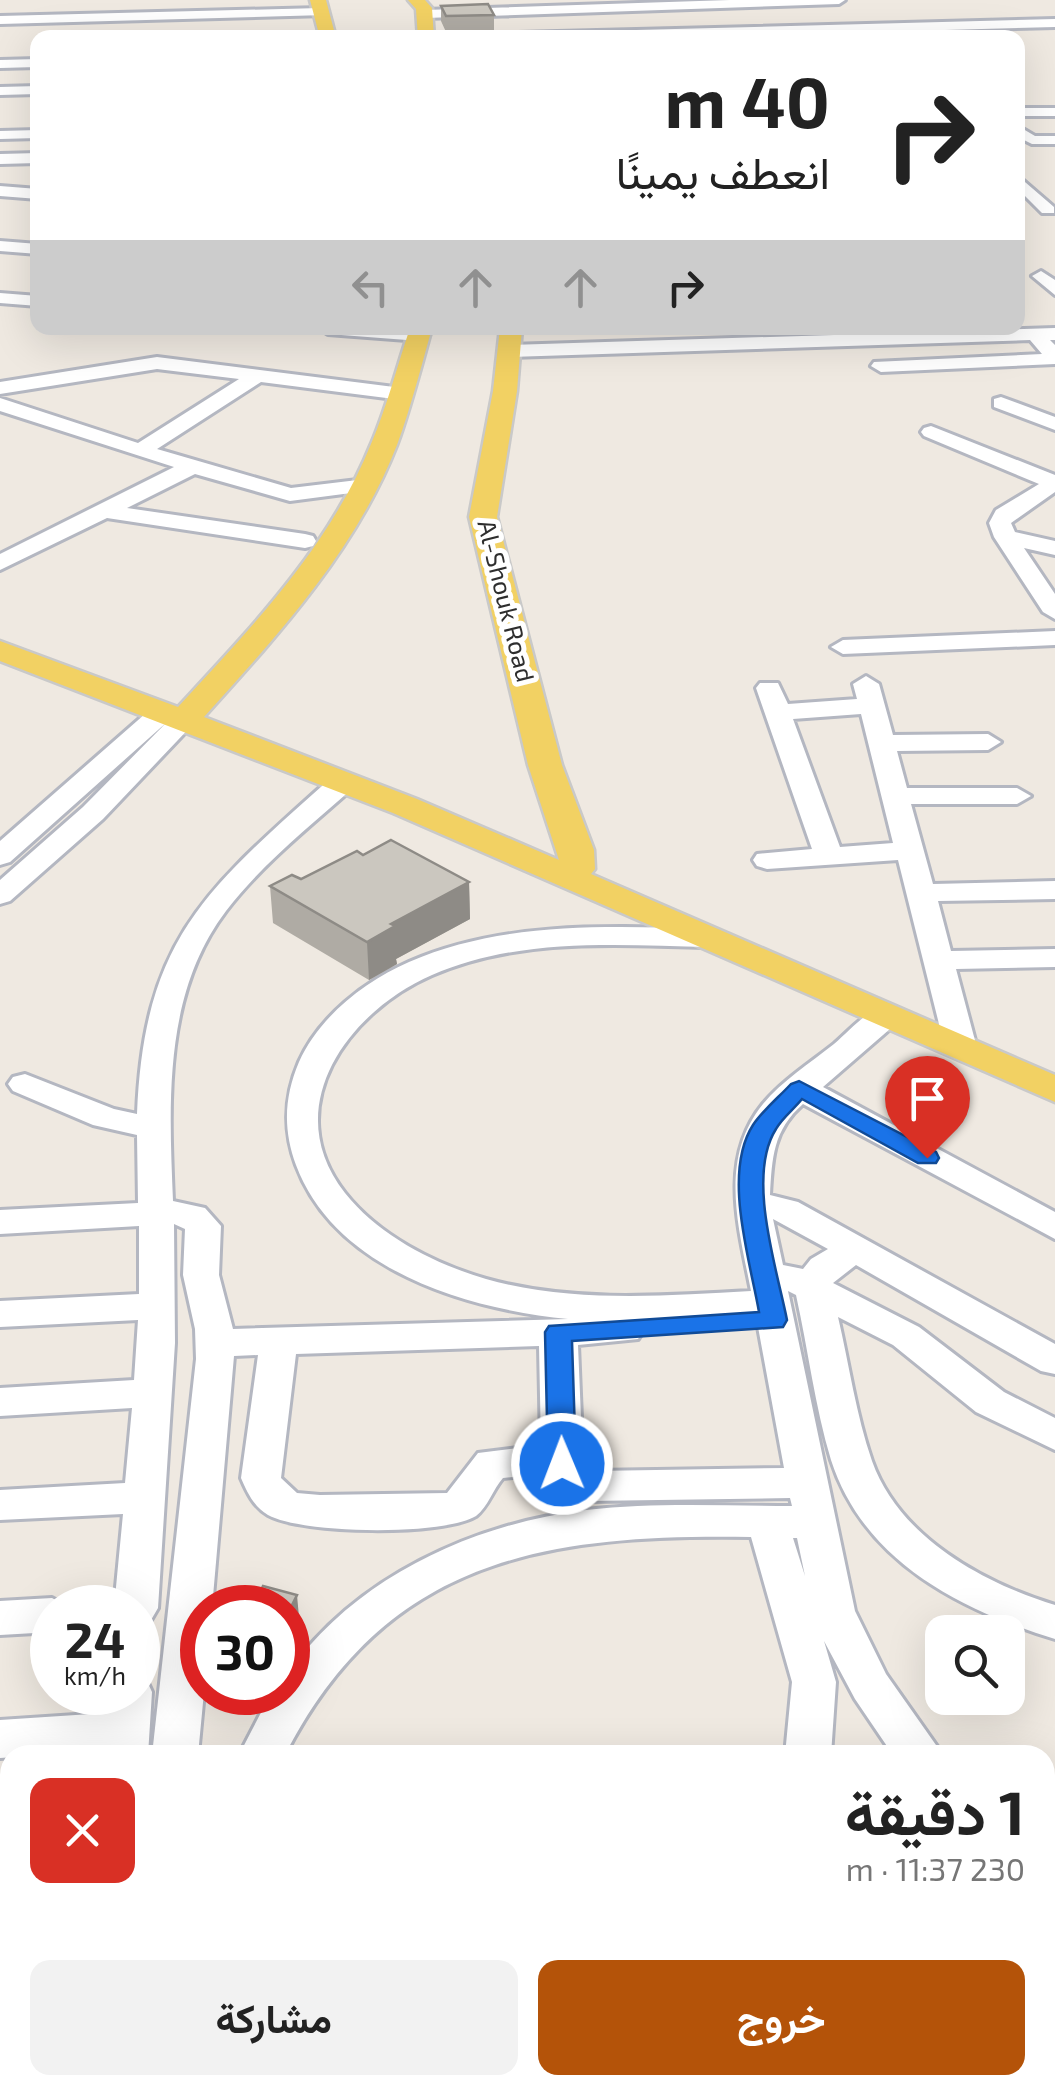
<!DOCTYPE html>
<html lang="ar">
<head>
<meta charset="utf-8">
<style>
	:root { --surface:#fff; --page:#f2f2f2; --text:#222; --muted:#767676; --accent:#b45309 }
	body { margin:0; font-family:"Exo 2",Vazirmatn,sans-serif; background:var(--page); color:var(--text); direction:rtl; height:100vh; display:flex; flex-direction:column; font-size:38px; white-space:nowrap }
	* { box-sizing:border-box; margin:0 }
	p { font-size:32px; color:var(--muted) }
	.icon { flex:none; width:55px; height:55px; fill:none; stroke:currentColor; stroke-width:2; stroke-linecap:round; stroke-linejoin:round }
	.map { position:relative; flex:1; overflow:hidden; direction:ltr }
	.drawer { position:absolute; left:0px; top:1745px; width:1055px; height:350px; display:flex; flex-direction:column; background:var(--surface); border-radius:30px 30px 0 0; box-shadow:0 10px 40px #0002; direction:rtl }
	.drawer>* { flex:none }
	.banner { position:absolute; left:30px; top:30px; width:995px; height:305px; border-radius:20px; box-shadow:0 10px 40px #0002; direction:rtl; background:#fff; color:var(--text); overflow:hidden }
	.fabs { position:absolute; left:925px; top:1615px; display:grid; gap:20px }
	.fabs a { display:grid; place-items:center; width:100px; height:100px; border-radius:20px; background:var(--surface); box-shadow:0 10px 40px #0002; font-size:50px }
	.speed { position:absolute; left:30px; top:1585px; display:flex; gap:20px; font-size:50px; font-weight:700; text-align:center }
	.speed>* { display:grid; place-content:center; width:130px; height:130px; border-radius:50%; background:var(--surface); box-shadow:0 10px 40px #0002; line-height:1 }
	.speed small { font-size:25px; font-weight:400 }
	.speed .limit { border:15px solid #d22; background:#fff; color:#111 }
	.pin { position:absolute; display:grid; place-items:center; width:85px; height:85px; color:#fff; margin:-102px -42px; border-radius:50% 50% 50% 0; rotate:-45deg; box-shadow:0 0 10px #0007 }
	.pin .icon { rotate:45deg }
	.me { position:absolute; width:110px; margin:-55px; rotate:359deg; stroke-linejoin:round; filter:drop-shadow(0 0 8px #0008) }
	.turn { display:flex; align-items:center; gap:35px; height:210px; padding:0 30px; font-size:45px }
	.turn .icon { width:130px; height:130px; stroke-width:2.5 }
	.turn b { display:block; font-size:70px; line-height:85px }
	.lanes { display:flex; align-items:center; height:95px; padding:0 30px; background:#0003; justify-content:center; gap:50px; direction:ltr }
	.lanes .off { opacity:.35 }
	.round { display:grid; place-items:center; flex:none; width:105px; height:105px; border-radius:20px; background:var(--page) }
	.overview { display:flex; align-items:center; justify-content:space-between; height:170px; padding:0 30px }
	h1 { font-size:60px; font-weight:700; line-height:75px }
	.action { display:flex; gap:20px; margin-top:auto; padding:20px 30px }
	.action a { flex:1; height:115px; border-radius:20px; background:var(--accent); color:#fff; font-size:40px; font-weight:700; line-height:115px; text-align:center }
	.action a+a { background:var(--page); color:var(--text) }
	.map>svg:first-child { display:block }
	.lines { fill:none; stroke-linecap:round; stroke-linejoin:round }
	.minor-casing { stroke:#b4b7c1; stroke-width:6 }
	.major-casing { stroke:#c9c9c9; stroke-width:5 }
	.minor { fill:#fff; fill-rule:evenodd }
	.major { fill:#f2d163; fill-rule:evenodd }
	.wall { fill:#afaba4 }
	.shaded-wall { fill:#8e8b86 }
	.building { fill:#cbc7bf; stroke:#8e8b86; stroke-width:2.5 }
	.route { fill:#1a73e8; stroke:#114b97; stroke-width:2.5 }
	.labels { text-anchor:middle; stroke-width:10; stroke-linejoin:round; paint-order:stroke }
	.far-street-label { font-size:25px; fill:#2e2e2e; stroke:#fff }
</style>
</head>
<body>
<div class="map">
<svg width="1055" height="2095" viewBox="0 0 1055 2095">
	<rect width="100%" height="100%" fill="#efe9e1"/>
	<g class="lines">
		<!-- minor casing -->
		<g class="minor-casing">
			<path id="minor" d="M730 0H845L839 4 425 18 419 14 425 10Z
				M321 8 327 12 325 15 0 24V16Z
				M1055 19V27L650 38H478L484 34Z
				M38 59V67L0 68V60Z
				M38 86V94L0 95V87Z
				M1018 108H1055V116H1018Z
				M1018 126 1035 136H1055V144H1032L1018 137Z
				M38 130V138L0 139V131Z
				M38 153V163L0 164V154Z
				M1018 176 1054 207V213H1042L1018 189Z
				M0 186 38 189V199L0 196Z
				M0 241 38 244V254L0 251Z
				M1041 271 1055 280V295L1032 276Z
				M0 293 38 296V306L0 303Z
				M319 328C342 326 412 321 429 335L420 341 328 334Z
				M1055 328V340H1050L1055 345V364L881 372 871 366 874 362 1042 354 1030 340 510 357 500 351 510 345Z
				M157 357 402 388 412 394 402 400 261 382 157 449 291 488 366 479 374 480 377 485 374 490 290 501 195 474 127 508 305 534 313 536 316 541 313 546 305 548 107 518 0 570V554L174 467 0 411V398L138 443 239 379 157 369 0 394V382Z
				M1001 397 1055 417V430L994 407V399Z
				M931 426 1055 475V492L1011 523 1015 532 1055 541V555L1024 548 1055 594V619L1043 612 994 537 989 523 996 510 1039 484 924 436 921 432 924 428Z
				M1055 631V645L843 654 831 647 843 640Z
				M866 676 879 684 893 735 988 734 1001 742 988 750 897 751 907 788H1017L1031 796 1017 804H911L933 884 1055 881V899L938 901 951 951 1055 949V967L956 969 977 1048 972 1055H950L945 1048 898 860 767 869 757 866 753 860 757 854 812 849 756 688 760 683H778L788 704 857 699 853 684ZM861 714 893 843 840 847 793 719Z
				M162 705 171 707 175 713 172 717 183 713 196 721 103 819 10 901 0 904V880L83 807 167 722 10 862 0 865V841L153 707Z
				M343 774 357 782 353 788C309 827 262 864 226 911 163 994 169 1103 173 1201L205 1208 221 1226 219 1275 233 1329 568 1319C467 1309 335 1270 296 1165 283 1130 284 1097 299 1062 319 1017 365 981 409 962 504 921 609 926 710 929L721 932 725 938 721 944 710 947C617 945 519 937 432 975 349 1011 277 1107 345 1193 379 1236 435 1264 486 1279 572 1303 663 1296 751 1291 739 1229 718 1159 763 1104 782 1081 810 1063 834 1044 853 1028 872 1002 898 1008L903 1015 898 1022 823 1087 1055 1212V1239L803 1104C773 1130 772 1158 770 1195L798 1202 1055 1344V1374L1041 1371 856 1265 833 1283 919 1327 1004 1392 1055 1418V1450L976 1412 893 1345 838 1317C849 1364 856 1415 872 1461 899 1537 983 1583 1055 1605V1639C961 1610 864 1562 831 1460 815 1407 808 1349 796 1295L788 1291 855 1611 886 1674 943 1755H893L855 1699 824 1641 836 1682 831 1755H785L792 1682 751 1537C549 1534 387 1556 285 1755H239L268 1699 273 1692H288V1673C356 1577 473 1524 586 1510 655 1502 723 1506 792 1506L790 1498 588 1501 559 1492 545 1474 503 1478C493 1489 488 1507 476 1516 443 1536 302 1534 268 1515 254 1507 247 1492 241 1478L258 1355 234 1356 212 1608H202L204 1692 198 1755H152L196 1359 195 1329 183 1275 185 1229 174 1224 175 1343 158 1608 151 1620 138 1625V1608H114L123 1514 0 1520V1490L125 1483 132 1408 0 1416V1388L134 1380 138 1320 0 1327V1301L139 1294V1226L0 1234V1210L138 1203 137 1135 93 1125 13 1091 8 1084 13 1077 25 1074 114 1109 137 1114C144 935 209 888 333 776ZM773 1219 828 1249 811 1259 803 1269 783 1265ZM756 1316 784 1468 594 1471 583 1467 578 1345 638 1339 644 1330 639 1321ZM539 1346 541 1445 478 1453 447 1493 320 1495 297 1493 281 1478 296 1354ZM793 1538H797L805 1576Z
				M52 1598 70 1608H52V1632L0 1635V1601Z
				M138 1676 146 1679 152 1692 148 1755H102V1751L0 1758V1720L106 1713 107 1692H138Z
				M1045 1826 1055 1830V1873L1045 1869Z
				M10 1858V1900L0 1901V1859Z
				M10 2008V2056L0 2057V2009Z
				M75 2085H127V2095H75Z
				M144 2085H196L200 2095H148Z
				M268 2085H324L328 2095H272Z
				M716 2085H768L766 2095H714Z"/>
		</g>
		<!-- major casing -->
		<g class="major-casing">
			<path id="major" d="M310 0H326L336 38H320Z
				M408 0H425L432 8 434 38H418L416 9Z
				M410 328H432C421 367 411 407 397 445 356 550 278 635 204 717L417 799 559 860 528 765 469 517 493 391 500 328H522L517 391 497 517 562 765 594 850 595 869 591 874 1055 1075V1102L393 813 0 661V641L178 707C251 628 330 546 371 444 387 407 397 366 410 328Z"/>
		</g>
		<!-- minor -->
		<use href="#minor" class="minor"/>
		<!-- major -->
		<use href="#major" class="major"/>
	</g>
	<!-- wall -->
	<path class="wall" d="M441 6 494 15V30L446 32 441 21Z
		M363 855 469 882 470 919 396 959 397 964 369 980 273 923 270 886 301 879Z"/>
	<!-- shaded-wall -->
	<path class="shaded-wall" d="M469 882 470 919 396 959 397 964 369 980 367 942 391 924Z
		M297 1595 299 1617 288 1639V1613Z"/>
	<!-- building -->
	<path class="building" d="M488 4 494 15 446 16 441 6Z
		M391 840 469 882 391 924 395 926 367 942 270 886 292 875 301 879 357 851 363 855Z
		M263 1586 297 1595 288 1613V1608H252Z"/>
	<!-- route -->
	<path class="route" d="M799 1081 936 1152 939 1158 936 1163H918L802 1099C794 1109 782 1118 776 1129 746 1176 777 1269 787 1320L783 1327 572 1341 576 1464 572 1471 562 1474 552 1471 548 1464 545 1332 549 1326 759 1312C750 1260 722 1173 753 1125 763 1110 779 1097 791 1084Z"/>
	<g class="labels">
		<!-- far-street labels -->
		<g class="far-street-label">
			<text transform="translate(506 601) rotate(76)" y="9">Al-Shouk Road</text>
		</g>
	</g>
</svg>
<div class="fabs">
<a><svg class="icon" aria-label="search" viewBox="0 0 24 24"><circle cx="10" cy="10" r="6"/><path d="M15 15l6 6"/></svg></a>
</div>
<div class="speed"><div>24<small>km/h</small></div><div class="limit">30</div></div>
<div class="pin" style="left:927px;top:1158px;background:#d93025"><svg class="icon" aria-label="arrive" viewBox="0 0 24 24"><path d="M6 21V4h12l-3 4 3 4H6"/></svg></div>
<svg class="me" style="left:562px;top:1464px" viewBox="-20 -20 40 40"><circle r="17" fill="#1a73e8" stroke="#fff" stroke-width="3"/><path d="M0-11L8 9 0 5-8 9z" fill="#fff"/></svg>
<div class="banner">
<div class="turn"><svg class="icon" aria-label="right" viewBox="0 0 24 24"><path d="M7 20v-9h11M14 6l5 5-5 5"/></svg><div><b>40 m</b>انعطف يمينًا</div></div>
<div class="lanes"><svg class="icon off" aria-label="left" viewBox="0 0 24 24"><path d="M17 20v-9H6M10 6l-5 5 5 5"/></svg><svg class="icon off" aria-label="ahead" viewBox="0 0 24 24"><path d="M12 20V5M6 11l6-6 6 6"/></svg><svg class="icon off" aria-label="ahead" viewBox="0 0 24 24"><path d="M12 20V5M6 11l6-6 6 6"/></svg><svg class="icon" aria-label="right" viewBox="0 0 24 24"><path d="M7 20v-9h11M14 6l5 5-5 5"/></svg></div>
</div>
<section class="drawer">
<div class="overview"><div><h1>1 دقيقة</h1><p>230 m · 11:37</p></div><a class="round" style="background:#d93025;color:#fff"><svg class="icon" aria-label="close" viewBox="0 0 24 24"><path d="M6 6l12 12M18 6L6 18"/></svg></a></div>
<div class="action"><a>خروج</a><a>مشاركة</a></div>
</section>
</div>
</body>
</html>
